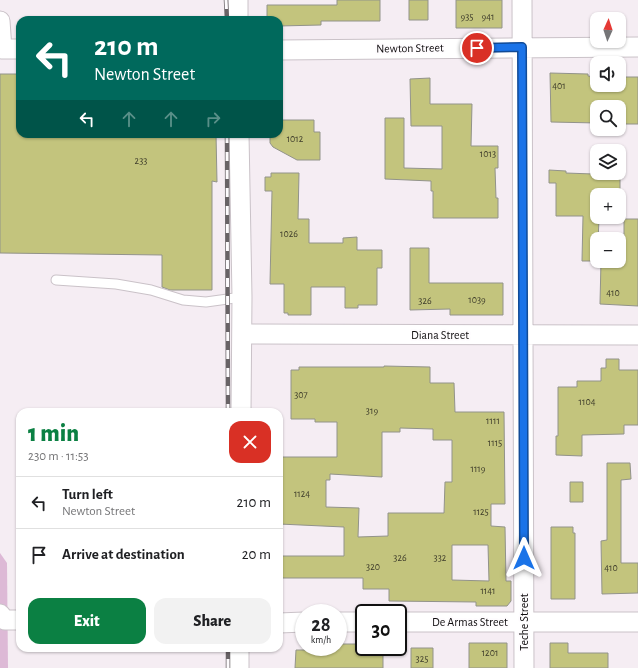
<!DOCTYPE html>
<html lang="en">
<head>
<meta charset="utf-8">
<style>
	:root { --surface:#fff; --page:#f2f2f2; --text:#202124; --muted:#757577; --line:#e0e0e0; --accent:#0b8043 }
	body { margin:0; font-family:"Alegreya Sans",sans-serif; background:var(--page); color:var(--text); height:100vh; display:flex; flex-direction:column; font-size:15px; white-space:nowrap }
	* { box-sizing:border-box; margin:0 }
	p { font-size:13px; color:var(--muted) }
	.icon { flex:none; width:22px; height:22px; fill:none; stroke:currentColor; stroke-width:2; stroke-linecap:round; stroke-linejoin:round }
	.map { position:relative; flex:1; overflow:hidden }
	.drawer { position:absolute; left:16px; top:408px; width:267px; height:244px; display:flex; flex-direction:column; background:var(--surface); border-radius:12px; box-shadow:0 1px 3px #0004 }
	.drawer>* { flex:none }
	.banner { position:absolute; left:16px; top:16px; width:267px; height:122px; border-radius:12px; box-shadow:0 1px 3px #0004; background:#00695c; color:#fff; overflow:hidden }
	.needle { width:26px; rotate:3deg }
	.controls { position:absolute; left:590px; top:12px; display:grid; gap:8px }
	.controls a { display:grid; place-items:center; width:36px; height:36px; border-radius:8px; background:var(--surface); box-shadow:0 1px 3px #0004; font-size:20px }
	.speed { position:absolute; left:295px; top:604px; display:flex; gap:8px; font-size:20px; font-weight:700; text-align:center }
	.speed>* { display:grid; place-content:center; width:52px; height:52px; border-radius:50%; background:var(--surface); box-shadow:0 1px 3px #0004; line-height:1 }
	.speed small { font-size:10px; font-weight:400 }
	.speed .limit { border:2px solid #111; border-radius:6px; background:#fff; color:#111 }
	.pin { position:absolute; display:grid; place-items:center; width:34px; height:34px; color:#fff; margin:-17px; border:2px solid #fff; border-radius:50%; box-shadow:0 1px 4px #0007 }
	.me { position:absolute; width:44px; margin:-22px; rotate:0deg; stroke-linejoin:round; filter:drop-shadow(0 0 3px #0008) }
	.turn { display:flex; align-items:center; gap:14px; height:84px; padding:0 12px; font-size:18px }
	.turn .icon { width:52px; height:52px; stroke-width:2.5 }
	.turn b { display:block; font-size:28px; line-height:34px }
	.lanes { display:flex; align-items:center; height:38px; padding:0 12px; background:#0003; justify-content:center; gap:20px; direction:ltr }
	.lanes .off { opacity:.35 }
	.round { display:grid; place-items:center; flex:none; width:42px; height:42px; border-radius:12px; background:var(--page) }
	.overview { display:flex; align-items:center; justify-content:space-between; height:68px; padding:0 12px }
	h1 { font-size:24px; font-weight:800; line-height:30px; color:var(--accent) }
	.button { display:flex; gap:8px; margin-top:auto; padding:8px 12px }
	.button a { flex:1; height:46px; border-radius:12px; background:var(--accent); color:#fff; font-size:16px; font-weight:800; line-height:46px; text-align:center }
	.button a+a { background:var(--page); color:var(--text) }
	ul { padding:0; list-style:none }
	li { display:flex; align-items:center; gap:12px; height:52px; padding:0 12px; border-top:1px solid var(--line) }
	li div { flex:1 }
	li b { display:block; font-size:15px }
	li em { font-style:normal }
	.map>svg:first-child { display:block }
	.green { fill:#ddb9d6 }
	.building { fill:#c3c47d; stroke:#92938a; fill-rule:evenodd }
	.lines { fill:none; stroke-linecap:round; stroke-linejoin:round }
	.lane-casing { stroke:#cac2c8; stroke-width:11 }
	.street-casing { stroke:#cac2c8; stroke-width:21 }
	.lane { stroke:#fff; stroke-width:9 }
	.street { stroke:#fff; stroke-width:19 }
	.rail-casing { stroke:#686366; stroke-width:4.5 }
	.rail { stroke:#fefcfe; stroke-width:3; stroke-dasharray:9; stroke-linecap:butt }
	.route-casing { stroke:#114b97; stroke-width:10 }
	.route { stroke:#1a73e8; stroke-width:7 }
	.labels { text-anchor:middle; stroke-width:4; stroke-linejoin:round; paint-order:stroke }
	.number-label { font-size:10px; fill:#3d3b2a }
	.street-label { font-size:12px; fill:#100d0f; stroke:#fefcfe }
</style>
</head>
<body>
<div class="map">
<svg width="638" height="668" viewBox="0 0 638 668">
	<rect width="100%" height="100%" fill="#f5edf3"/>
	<!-- green -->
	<path class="green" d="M0 553 7 563 8 668H0Z"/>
	<!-- building -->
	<path class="building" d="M337 0H380V21H321V25L279 26V20H267V5H337Z
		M409 0H428V20H409Z
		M456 0H502V28H456Z
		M550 73 588 74V76L597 77V85H619V77H638V124H622V107H597V123L551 122Z
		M0 74H20V134H216L217 182 212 181V290H170L162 287V255L0 253Z
		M430 78V104H472L471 146H498V168H495L496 198H498V218H433V191H431V181L385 179V118H404V168L442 169V126H411L410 79Z
		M279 120H314V132H320V160H297L273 147 270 143V134H279Z
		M549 170 566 171V173L620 175V192H597V220H599L597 261H582L583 216H556V183H549Z
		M271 173H299L298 219H309V243H343V238L357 237V250H382V268H377V305H358V308H345V287H311V315H288V313H284V284H270L272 191H265V177H271Z
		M624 219H638V306L600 304 601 261H619V253L624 254Z
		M410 248H429V283H503V315H450V309L410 310Z
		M606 359H619V370H638V425H624V434L582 435V456L556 455V436H558V387H577V381H601V368H606Z
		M384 366 430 367V383H454L455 412H504L505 504H491V526L505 527 506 581H511V601L507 606H476V602L389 601V589H363V578H280V556H344V527L279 524V457H337V422H315V419H291V370H299V367H384ZM400 428 433 429V440H452V482H445L444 513H388V536L358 537 359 508 326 507V480H330V474L382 477V432H400ZM452 545H488L489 581 452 580Z
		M607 463H630L631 479 621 480V563H638V593L602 594 601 541 607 540Z
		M570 482H583V502H570Z
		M551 527H573V533H575V599H551Z
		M469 643H507V668H469Z
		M550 643H568V653H608V668H550Z
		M338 644H358V652L383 651V668H295L296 650H322V647H338Z
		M411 648H433V668H411Z"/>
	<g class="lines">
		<!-- lane casing -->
		<g class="lane-casing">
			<path id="lane" d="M56 280 116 284 151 290 183 300 206 302 242 297"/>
		</g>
		<!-- street casing -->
		<g class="street-casing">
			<path id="street" d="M522 0 524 668
				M238 20V0
				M0 21 2 49H20
				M279 50 638 47
				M239 134 242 297 241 412
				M242 334 638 335
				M0 614 5 620H20
				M338 622H364
				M398 622H638
				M279 623 304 622
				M239 648V668"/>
		</g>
		<!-- lane -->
		<use href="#lane" class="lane"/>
		<!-- street -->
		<use href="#street" class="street"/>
		<!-- rail casing -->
		<g class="rail-casing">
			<path id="rail" d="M226 0 227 20
				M227 134 228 412
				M228 668V648"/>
		</g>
		<!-- rail -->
		<use href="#rail" class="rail"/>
	</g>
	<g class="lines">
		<!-- route casing -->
		<g class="route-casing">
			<path id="route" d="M477 48 522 47 524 558"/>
		</g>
		<!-- route -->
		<use href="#route" class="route"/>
	</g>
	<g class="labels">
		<!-- number labels -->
		<g class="number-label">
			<text x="467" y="20">935</text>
			<text x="488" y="20">941</text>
			<text x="559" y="89">401</text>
			<text x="295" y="142">1012</text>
			<text x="488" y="157">1013</text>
			<text x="141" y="164">233</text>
			<text x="289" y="237">1026</text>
			<text x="613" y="296">410</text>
			<text x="477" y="303">1039</text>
			<text x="425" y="304">326</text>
			<text x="301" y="398">307</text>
			<text x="587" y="405">1104</text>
			<text x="372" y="414">319</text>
			<text x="493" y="424">1111</text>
			<text x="495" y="446">1115</text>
			<text x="478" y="472">1119</text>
			<text x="302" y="497">1124</text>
			<text x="481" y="515">1125</text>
			<text x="400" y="561">326</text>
			<text x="440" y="561">332</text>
			<text x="373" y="570">320</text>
			<text x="611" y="571">410</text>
			<text x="488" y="594">1141</text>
			<text x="490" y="656">1201</text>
			<text x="422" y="662">325</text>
		</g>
		<!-- street labels -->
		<g class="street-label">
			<text transform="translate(410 48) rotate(-1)" y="4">Newton Street</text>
			<text x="440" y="339">Diana Street</text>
			<text x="470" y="626">De Armas Street</text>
			<text transform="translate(524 622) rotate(-90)" y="4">Teche Street</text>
		</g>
	</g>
</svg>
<div class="controls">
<a><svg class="needle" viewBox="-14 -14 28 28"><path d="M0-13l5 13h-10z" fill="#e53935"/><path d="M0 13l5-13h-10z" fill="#757577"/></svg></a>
<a><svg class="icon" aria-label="sound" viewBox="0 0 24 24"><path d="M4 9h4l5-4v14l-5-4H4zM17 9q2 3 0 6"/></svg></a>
<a><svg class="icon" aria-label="search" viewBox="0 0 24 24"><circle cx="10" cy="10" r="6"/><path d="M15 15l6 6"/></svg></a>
<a><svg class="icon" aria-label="layers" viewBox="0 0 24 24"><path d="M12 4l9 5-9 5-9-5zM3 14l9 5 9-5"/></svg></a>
<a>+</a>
<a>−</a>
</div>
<div class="speed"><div>28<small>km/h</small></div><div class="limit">30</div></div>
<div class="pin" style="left:477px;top:48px;background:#d93025"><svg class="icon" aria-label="arrive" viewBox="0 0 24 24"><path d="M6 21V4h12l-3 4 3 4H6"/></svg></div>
<svg class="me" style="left:524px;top:558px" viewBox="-20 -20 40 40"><path d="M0-17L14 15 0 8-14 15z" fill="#1a73e8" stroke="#fff" stroke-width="4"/></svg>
<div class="banner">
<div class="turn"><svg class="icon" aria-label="left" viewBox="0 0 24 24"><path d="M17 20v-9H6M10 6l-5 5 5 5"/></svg><div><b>210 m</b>Newton Street</div></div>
<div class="lanes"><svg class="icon" aria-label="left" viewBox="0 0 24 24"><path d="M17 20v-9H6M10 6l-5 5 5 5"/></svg><svg class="icon off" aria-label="ahead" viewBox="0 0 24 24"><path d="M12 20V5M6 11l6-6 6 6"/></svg><svg class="icon off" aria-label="ahead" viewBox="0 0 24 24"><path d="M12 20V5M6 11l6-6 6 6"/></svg><svg class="icon off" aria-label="right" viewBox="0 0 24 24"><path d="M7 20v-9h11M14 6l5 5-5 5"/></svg></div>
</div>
<section class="drawer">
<div class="overview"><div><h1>1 min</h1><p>230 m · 11:53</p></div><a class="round" style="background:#d93025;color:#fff"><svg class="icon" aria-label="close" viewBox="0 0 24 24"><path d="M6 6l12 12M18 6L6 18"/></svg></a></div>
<ul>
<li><svg class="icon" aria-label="left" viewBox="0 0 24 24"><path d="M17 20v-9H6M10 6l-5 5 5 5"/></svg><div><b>Turn left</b><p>Newton Street</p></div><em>210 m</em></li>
<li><svg class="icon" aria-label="arrive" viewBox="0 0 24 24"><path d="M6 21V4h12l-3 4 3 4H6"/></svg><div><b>Arrive at destination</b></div><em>20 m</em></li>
</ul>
<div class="button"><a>Exit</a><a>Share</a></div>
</section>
</div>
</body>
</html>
